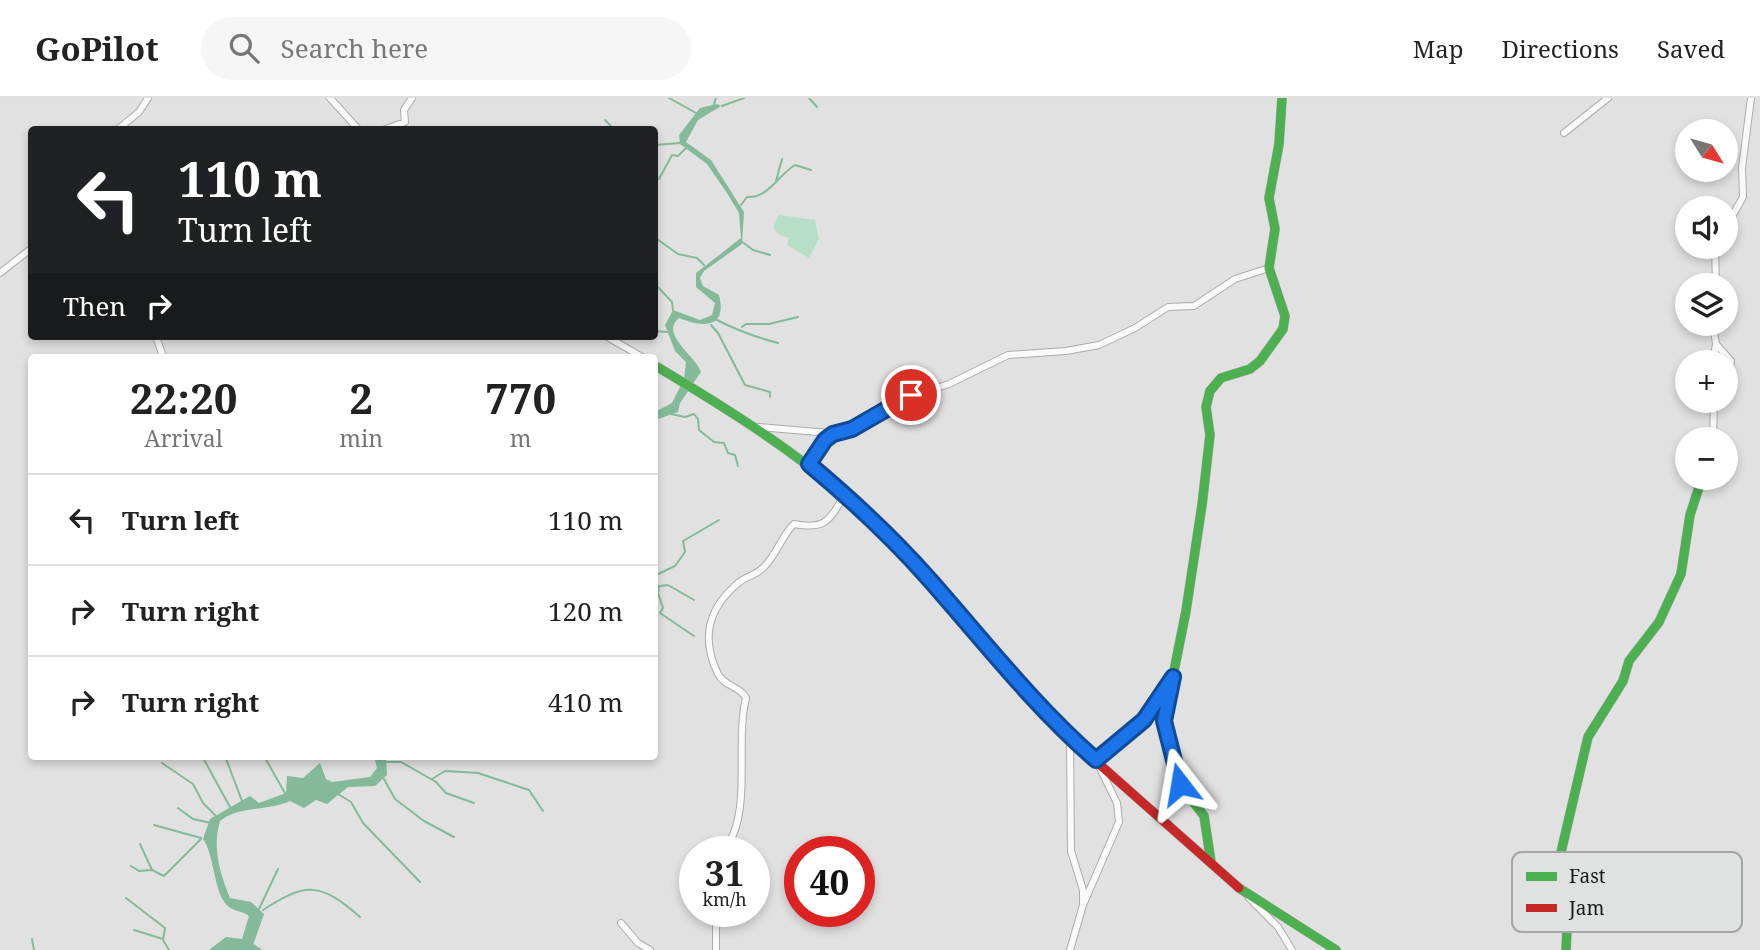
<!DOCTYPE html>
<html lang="en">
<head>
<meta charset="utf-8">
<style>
	:root { --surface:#fff; --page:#f6f6f6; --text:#222; --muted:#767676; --line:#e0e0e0 }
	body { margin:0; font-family:"Noto Serif",serif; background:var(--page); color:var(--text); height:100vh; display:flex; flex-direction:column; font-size:26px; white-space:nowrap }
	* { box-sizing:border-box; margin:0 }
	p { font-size:23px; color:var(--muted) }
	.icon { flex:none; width:38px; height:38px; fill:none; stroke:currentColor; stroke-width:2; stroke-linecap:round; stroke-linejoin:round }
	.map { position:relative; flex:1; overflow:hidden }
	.side { position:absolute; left:28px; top:256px; width:630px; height:406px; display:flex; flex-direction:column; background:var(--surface); border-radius:7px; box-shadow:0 4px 10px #0003 }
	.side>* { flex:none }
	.hud { position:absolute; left:28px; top:28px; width:630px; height:214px; border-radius:7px; box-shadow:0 4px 10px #0003; background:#202124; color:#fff; overflow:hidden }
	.needle { width:46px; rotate:127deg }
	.tools { position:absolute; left:1675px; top:21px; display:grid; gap:14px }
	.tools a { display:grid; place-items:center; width:63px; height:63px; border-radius:50%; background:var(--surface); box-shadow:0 4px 10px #0003; font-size:35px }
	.speed { position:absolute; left:679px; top:738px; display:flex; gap:14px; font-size:35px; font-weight:700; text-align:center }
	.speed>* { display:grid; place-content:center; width:91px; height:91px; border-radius:50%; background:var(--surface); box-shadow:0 4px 10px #0003; line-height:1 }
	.speed small { font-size:18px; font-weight:400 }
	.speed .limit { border:10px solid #d22; background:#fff; color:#111 }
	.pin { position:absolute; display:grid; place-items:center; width:60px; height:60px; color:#fff; margin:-30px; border:4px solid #fff; border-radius:50%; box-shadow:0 2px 7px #0007 }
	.me { position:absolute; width:77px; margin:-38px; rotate:346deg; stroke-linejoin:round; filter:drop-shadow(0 0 5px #0008) }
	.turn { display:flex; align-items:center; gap:24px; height:147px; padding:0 35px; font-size:32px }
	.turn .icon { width:91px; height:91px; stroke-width:2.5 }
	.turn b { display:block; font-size:49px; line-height:60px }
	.then { display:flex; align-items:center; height:66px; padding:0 35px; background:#0003; gap:14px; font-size:26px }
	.eta { display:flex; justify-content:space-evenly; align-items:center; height:119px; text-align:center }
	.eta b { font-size:42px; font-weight:700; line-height:49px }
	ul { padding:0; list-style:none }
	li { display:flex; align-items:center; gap:21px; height:91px; padding:0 35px; border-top:2px solid var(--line) }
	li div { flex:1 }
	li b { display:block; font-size:26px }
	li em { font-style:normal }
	header { display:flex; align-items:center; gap:42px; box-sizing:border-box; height:98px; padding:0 35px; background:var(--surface); border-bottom:2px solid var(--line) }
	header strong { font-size:33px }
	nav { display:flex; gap:38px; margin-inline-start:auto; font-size:24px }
	.search { width:490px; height:63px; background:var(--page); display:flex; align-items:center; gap:18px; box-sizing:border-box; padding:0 24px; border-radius:38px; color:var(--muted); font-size:26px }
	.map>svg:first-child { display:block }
	.green { fill:#b7dfc7 }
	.water { fill:#84ba9a }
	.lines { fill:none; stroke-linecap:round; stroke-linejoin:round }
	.stream { stroke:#84ba9a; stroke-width:2 }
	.street-casing { stroke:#abacab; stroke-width:8 }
	.fast-casing { stroke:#abacab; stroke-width:10 }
	.jam-casing { stroke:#abacab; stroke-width:10 }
	.street { stroke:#fafafa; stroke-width:6 }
	.fast { stroke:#4caf50; stroke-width:9 }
	.jam { stroke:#c62828; stroke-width:9 }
	.route-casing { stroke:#114b97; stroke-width:18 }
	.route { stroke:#1a73e8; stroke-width:12 }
	.key { fill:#dfe2e0; stroke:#a4a6a4; stroke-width:2 }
	.key-label { font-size:19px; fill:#191a19 }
</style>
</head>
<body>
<header>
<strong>GoPilot</strong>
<div class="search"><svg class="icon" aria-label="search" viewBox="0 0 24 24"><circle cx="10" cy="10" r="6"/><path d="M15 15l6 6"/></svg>Search here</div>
<nav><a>Map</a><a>Directions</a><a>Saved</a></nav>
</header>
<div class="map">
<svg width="1760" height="852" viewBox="0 0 1760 852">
	<rect width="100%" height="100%" fill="#e0e1e0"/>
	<!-- green -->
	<path class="green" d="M779 117 815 122 819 141 809 160 787 147 789 140 778 136 773 129Z"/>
	<!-- water -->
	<path class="water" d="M717 6 721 8 698 22 686 44 711 62 744 114 742 146 704 173 700 180 703 188 719 197C728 232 701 229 679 220 659 236 696 258 701 274L692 287 684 281 686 264 675 253 665 227 673 212 700 222 712 217 715 205 696 189V175L741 140 739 115 727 95 707 66 680 46 679 37 700 10Z
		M681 287 689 292 680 305 678 314 655 322V314L672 305Z
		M374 658H386L387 677 375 688 348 689 327 706 316 702 304 710 290 703C268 713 238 708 220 723 212 750 220 775 230 800L251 804 264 816 253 847 261 852H209L226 839 242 841 249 818C243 813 236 814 229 809 213 797 215 757 203 741L210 721 250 698 259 705 286 695 287 678 303 680 320 665 326 681 332 684 370 679 377 670Z"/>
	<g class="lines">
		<!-- stream -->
		<path class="stream" d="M669 0 696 15
			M809 0 817 9
			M722 8 744 0
			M713 9 716 0
			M605 22 615 32
			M654 47 681 45
			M659 81 672 57 678 58 686 50
			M776 83 782 61
			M741 107 747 99C768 101 779 76 795 67L811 72
			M654 139 678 156 697 160 704 167
			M741 143 753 152 770 157
			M654 185 672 204 673 212
			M715 221C736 232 755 239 778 245
			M711 227 718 235 745 287 770 294V299
			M742 229 746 226H769L798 219
			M654 233 667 234
			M671 316 685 319 694 316 698 321 699 332 714 344 724 345 728 355 735 357 738 368
			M654 478 675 468 685 454 683 443 719 422
			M654 488H659L658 495 663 510 660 515 694 538
			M661 488 668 487 694 502
			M202 658 230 709
			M225 658 242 703
			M264 658 286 697
			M386 664H401L436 684 446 695 474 705
			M162 665 193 686 203 705 215 717
			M384 681 395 701 424 723 454 739
			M432 681 445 673 478 675 529 692 543 713
			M338 696 351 704 363 725 420 784
			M178 710 193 721 211 725
			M154 727 201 740
			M140 746 152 772 164 778 201 741
			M131 768 139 773 152 772
			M126 800 165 830 163 842 169 852
			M259 811 278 771
			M263 812C306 784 320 784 360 819
			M134 832 163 841
			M32 841 34 852
			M253 847 261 852"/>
		<!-- street casing -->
		<g class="street-casing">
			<path id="street" d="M330 0 359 32
				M117 32 139 14 148 0
				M383 32 405 24 404 12 412 0
				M1564 35 1608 0
				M1726 129 1743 99 1742 70 1751 0
				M1715 149 1716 187
				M0 175 32 150
				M1713 226 1716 246 1713 264
				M156 238 163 259
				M606 238 642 259
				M1716 246 1731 263 1726 295
				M759 329 841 336 899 302 949 286 1008 257 1066 253 1099 247 1135 230 1168 209 1194 208 1235 181 1269 170
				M1713 341 1714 303
				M809 366 825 342 833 336
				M1070 638 1071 753 1083 792V805
				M720 754C724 749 730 744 733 737 749 700 736 640 746 600 741 589 724 588 718 576 701 541 707 512 737 486 745 478 756 478 764 469 776 457 783 436 794 426 826 432 829 423 845 396
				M1249 800 1278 829 1292 852
				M716 814V852
				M621 825 638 845 650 852
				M1070 852 1083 807 1119 724 1117 705 1096 662 1144 622 1171 582"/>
		</g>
		<!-- fast casing -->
		<g class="fast-casing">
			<path id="fast" d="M654 267C745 321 827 373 901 450 965 517 1020 595 1090 658
				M1211 764 1204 718 1180 686 1164 623 1186 513 1202 407 1210 337 1206 309 1210 293 1221 280 1250 271 1260 263 1283 231 1285 218 1269 170 1275 131 1269 100 1279 46 1282 0
				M1239 790 1336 852
				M1566 852 1567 831 1558 767 1588 639 1623 583 1629 563 1659 524 1681 476 1690 417 1702 380"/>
		</g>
		<!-- jam casing -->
		<g class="jam-casing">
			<path id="jam" d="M1090 658 1239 790"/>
		</g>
		<!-- street -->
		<use href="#street" class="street"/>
		<!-- fast -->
		<use href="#fast" class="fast"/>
		<!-- jam -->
		<use href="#jam" class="jam"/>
	</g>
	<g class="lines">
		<!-- route casing -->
		<g class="route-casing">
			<path id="route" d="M911 297 852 331 833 336 825 342 809 366C852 402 892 439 929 481 983 542 1034 608 1096 662L1144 622 1173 579 1164 623 1180 686"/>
		</g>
		<!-- route -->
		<use href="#route" class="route"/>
	</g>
	<!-- legend -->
	<rect x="1512" y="754" width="230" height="80" rx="10" class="key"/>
	<rect x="1526" y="774" width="31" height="9" fill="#4caf50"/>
	<rect x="1526" y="806" width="31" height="8" fill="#c62828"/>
	<g class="key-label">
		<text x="1569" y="785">Fast</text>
		<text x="1569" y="817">Jam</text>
	</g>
</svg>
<div class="tools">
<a><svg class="needle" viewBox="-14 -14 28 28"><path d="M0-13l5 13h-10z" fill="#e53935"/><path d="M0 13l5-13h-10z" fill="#767676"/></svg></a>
<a><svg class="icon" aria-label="sound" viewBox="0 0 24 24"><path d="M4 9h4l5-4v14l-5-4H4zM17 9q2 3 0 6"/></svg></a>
<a><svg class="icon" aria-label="layers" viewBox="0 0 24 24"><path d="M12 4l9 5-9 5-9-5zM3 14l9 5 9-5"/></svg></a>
<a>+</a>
<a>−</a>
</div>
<div class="speed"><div>31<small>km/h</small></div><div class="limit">40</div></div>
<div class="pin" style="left:911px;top:297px;background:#d93025"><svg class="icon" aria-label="arrive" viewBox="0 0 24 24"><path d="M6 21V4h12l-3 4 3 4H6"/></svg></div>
<svg class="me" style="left:1180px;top:686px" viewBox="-20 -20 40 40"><path d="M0-17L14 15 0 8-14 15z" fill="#1a73e8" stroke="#fff" stroke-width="4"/></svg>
<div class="hud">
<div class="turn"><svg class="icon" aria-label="left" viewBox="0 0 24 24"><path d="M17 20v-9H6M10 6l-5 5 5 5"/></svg><div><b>110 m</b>Turn left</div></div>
<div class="then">Then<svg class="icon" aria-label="right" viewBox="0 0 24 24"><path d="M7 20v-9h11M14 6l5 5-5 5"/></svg></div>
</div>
<section class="side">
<div class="eta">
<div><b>22:20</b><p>Arrival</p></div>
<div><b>2</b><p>min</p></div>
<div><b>770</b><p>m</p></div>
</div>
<ul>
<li><svg class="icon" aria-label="left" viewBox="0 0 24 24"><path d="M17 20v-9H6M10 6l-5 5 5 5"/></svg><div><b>Turn left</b></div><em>110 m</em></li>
<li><svg class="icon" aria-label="right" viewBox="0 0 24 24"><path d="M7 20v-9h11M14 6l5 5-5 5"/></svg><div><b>Turn right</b></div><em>120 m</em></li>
<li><svg class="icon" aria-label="right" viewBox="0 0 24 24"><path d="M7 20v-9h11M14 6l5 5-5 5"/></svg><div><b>Turn right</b></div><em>410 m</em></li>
</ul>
</section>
</div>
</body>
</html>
